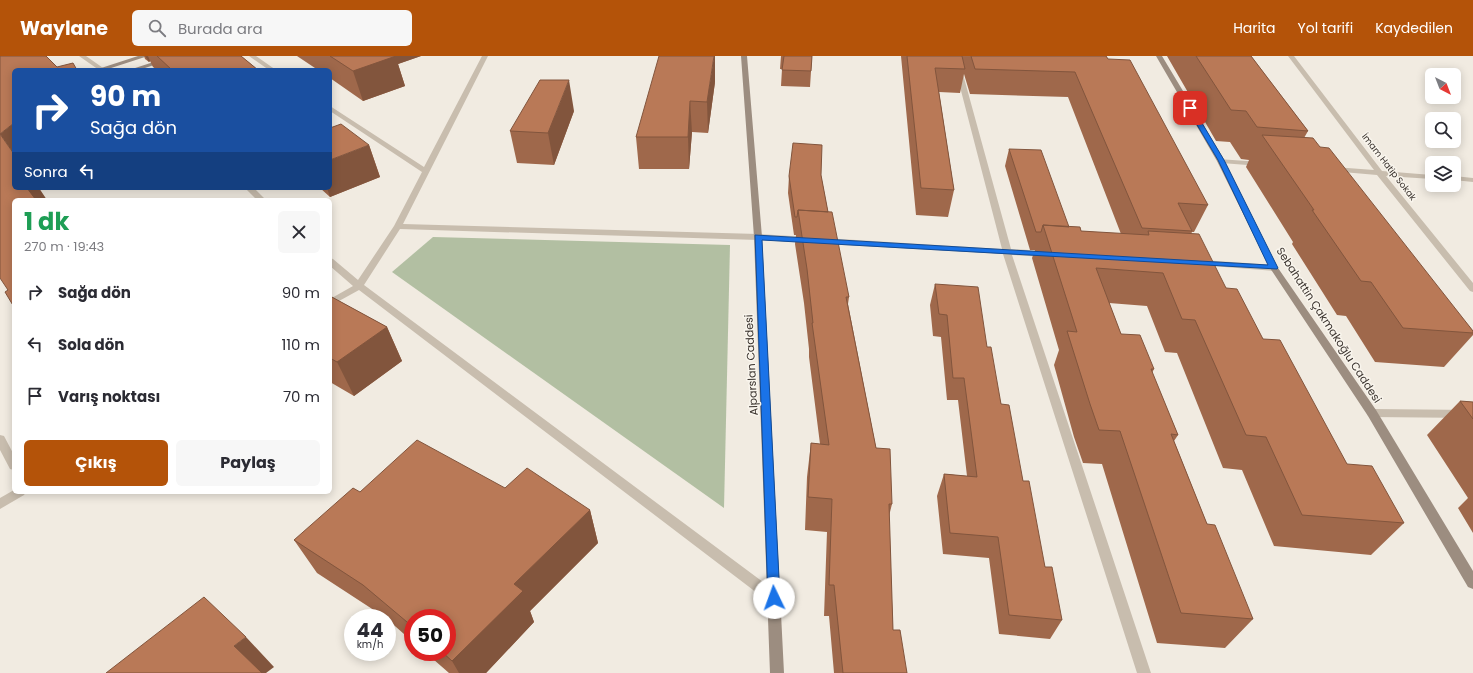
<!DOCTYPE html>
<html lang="tr">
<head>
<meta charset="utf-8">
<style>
	:root { --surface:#fff; --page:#f7f7f7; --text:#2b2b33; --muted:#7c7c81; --accent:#b45309 }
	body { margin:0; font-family:Poppins,sans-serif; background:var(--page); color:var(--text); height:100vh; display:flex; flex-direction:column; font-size:15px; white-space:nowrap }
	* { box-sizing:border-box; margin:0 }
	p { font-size:13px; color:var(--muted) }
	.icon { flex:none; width:22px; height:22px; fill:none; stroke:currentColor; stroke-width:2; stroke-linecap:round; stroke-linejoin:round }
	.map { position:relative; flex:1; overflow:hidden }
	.drawer { position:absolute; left:12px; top:142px; width:320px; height:296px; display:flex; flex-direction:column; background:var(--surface); border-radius:6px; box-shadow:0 2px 10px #0003 }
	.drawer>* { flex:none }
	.hud { position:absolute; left:12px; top:12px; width:320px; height:122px; border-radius:6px; box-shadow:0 2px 10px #0003; background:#1a4fa0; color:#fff; overflow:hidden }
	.needle { width:26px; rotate:138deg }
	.fabs { position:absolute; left:1425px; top:12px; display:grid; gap:8px }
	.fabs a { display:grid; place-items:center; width:36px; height:36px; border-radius:6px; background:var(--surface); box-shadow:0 2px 10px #0003; font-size:20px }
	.speed { position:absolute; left:344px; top:553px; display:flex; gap:8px; font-size:20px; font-weight:700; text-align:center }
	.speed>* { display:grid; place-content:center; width:52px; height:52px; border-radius:50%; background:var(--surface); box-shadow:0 2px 10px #0003; line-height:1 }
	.speed small { font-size:10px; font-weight:400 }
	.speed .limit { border:6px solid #d22; background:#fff; color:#111 }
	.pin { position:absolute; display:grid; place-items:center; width:34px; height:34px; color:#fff; margin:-17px; border-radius:8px; box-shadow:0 2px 6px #0006 }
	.me { position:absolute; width:44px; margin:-22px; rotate:357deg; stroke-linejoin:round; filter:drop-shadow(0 0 3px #0008) }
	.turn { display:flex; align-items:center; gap:14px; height:84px; padding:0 12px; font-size:18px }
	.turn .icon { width:52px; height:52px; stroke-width:2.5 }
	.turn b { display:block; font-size:28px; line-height:34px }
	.then { display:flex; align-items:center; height:38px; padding:0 12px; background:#0003; gap:8px; font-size:15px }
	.round { display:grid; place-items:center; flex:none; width:42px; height:42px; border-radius:6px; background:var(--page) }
	.overview { display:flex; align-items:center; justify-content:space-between; height:68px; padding:0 12px }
	h1 { font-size:24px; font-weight:700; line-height:30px; color:#1e9e55 }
	.primary-button { display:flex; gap:8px; margin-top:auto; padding:8px 12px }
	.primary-button a { flex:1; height:46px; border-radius:6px; background:var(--accent); color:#fff; font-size:16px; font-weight:700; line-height:46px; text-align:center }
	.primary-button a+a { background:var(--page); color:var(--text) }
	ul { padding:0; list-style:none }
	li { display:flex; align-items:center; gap:12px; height:52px; padding:0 12px }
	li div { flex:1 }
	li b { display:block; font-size:15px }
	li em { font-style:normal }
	header { display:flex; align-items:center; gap:24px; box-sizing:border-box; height:56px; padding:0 20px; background:var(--accent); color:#fff }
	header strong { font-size:19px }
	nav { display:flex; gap:22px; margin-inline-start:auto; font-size:14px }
	.search { width:280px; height:36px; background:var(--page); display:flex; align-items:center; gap:10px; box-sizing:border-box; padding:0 14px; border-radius:6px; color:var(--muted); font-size:15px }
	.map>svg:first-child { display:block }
	.green { fill:#b2bfa2 }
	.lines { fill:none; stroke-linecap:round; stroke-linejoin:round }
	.minor { fill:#c8bdae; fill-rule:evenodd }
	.secondary { fill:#9c8d80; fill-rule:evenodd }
	.wall { fill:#9f684b }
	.shaded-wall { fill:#82553d }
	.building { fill:#b97957; stroke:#82553d }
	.route { fill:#1a73e8; stroke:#114b97 }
	.labels { text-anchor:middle; stroke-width:3; stroke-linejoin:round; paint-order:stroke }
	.far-street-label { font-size:9px; fill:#38312c; stroke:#f9f5ed }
	.street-label { font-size:11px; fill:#38312c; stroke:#f9f5ed }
</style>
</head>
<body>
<header>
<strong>Waylane</strong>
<div class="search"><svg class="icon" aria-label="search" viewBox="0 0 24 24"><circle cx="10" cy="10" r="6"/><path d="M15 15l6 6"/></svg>Burada ara</div>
<nav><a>Harita</a><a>Yol tarifi</a><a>Kaydedilen</a></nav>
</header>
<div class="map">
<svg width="1473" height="617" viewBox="0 0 1473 617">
	<rect width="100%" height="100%" fill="#f1ebe1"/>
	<!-- green -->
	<path class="green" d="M433 181 730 189 724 452 392 216Z"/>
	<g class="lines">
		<!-- minor -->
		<path class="minor" d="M79 0H86L106 14H99Z
			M249 0H256L276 14H269Z
			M482 0H488L403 168 758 178 808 181 812 184 808 187 758 184 400 173 364 229 779 538 780 542 779 546 774 548 769 546 359 234 330 250V243L353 230 330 210V202L333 203 358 224 394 170 422 116 330 55V50L424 111Z
			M952 0H958L1011 193 1046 195 1050 198 1046 201 1012 199 1151 617H1137L1003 198 824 188 820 185 824 182 1002 193Z
			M1288 0H1294L1382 115 1432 119V123L1386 120 1473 227V236L1470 235 1377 119 1331 115 1330 113 1334 111 1374 114Z
			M1218 103 1261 106 1265 108 1261 110 1221 107 1217 105Z
			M1454 120 1473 122V126L1454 124Z
			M245 132H254L266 144H257Z
			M1202 204 1274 209 1278 212 1274 215 1199 209 1198 207 1199 205Z
			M1372 353 1473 354V362L1372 361 1368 360 1367 357 1368 354Z
			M0 379 4 380 14 399V414L10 413 0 394Z
			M14 434V436H26L24 439 0 453V442Z"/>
		<!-- secondary -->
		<path class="secondary" d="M138 0H148L105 14H95Z
			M172 0H181L139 14H129Z
			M741 0H747L762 181 784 617H770L754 181Z
			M1156 0H1162L1225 105 1278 212 1376 354 1473 515V533L1468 531 1368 360 1270 212 1217 105Z"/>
	</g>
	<!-- wall -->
	<path class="wall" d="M144 0H241L258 14H157L153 11 150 5 149 6 145 3Z
		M297 0H421L398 8 405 30 363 45 330 22V14H318Z
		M781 0H812L810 31 781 30 782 13H780Z
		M901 0H1106L1208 149 1194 176H1192L1191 178 1226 232 1263 283 1347 408 1404 467 1371 499 1274 490 1242 414 1223 412 1177 297 1165 296 1147 250 1109 247 1121 278 1154 313 1152 317 1178 379 1174 385 1207 468 1253 563 1225 592 1157 587 1102 408 1083 407 1074 381 1054 309 1059 294 1032 202 1035 194H1030L1005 110 1009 93 1069 171 1081 175 1121 178 1068 41 970 38 964 18 960 37 939 36 954 134 948 161 916 159Z
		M1167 0H1251L1308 75 1304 82 1320 91 1473 275V279L1444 311 1375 306 1346 260 1337 259 1292 188 1293 186 1246 111 1249 104 1241 103 1230 86 1216 85Z
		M715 26 708 77 692 76 689 113H639L636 81Z
		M574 55 554 109 517 107 510 75Z
		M369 89 380 121 330 141 320 132H330Z
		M821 119 828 156 849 241 848 248 876 392 892 448 889 460 893 574 907 617H834L829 560H824L827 476 805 474 807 421 811 387 820 388 809 301V293L804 247 795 188 796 179H794L788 137 789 120Z
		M935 228 987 291 1001 348 1023 425 1045 511 1062 564 1050 583 999 578 989 502 943 498 937 440 944 418 967 420 958 344H947L941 281 933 280 930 249Z
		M330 240 387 271 402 305 354 340 330 326Z
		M1460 345 1473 346V477L1458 452 1468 442 1427 379Z
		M505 432 590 454 598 487 530 555 534 566 486 617H449L425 596H447L413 562V586L387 563V562H386L317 517 294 484 360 436Z"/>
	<!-- shaded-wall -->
	<path class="shaded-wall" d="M145 0H148L150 5 149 6Z
		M376 0H421L398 8 405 30 363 45 353 15Z
		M714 0H715V26L708 77 707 46Z
		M569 24 574 55 554 109 548 77Z
		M690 45 692 76 689 113 688 81Z
		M14 67V98L0 78Z
		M369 89 380 121 330 141 327 132H330V104Z
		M26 132H39L47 144H35Z
		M387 271 402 305 354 340 337 306Z
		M590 454 598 487 530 555 534 566 486 617H459L452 605 514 528Z
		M246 581 274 611 266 617H261L234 590Z"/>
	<!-- building -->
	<path class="building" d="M0 0H46L57 11 73 7 77 14H14V67L0 78Z
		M157 0H241L258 14H172Z
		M330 0H396L353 15Z
		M659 0H714L707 46 690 45 688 81H636Z
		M784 0H812L811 15 782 14Z
		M907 0H962L965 13 935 12 954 134 921 132Z
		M971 0H1106L1108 3 1130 4 1208 149 1178 147 1192 175 1142 172 1075 16 975 13Z
		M1196 0H1251L1308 75 1257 71 1246 55 1231 54Z
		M540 24H569L548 77 510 75Z
		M341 68 369 89 330 104V72Z
		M0 78 14 98V132H27L36 144H14V251L5 236 8 234 0 222Z
		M1262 79 1313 82 1320 91 1329 92 1473 275V277L1403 272 1371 226 1361 225 1312 154H1314Z
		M793 87 822 89 821 119 828 156 798 154 797 161H795L789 120Z
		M1009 93 1041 94 1069 171 1043 169 1041 176H1036Z
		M798 154 832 156 849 241H846L876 392 890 393 892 448H889L893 574H900L907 617H843L834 529H829L832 443 808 441 811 387 829 389 812 267H813L807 213Z
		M1043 169 1080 171 1081 175 1149 179 1148 175 1199 178 1226 232 1237 233 1263 283 1280 284 1347 408 1372 410 1404 467 1302 459 1266 381 1246 379 1195 264 1182 263 1163 217 1096 212 1121 278 1140 279 1154 313H1151L1178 379 1171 378 1207 468 1215 469 1253 563 1181 557 1120 375 1099 374 1090 348 1067 275 1077 276Z
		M935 228 978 231 987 291H991L1001 348 1009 349 1023 425H1029L1045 511H1052L1062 564 1009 559 998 481 950 477 944 418 977 421 964 322H953L947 259 939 258Z
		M330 240 387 271 337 306 330 302Z
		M1460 345 1473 346V363Z
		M417 384 505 432 527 412 590 454 514 528 523 535 452 605 442 596H447V562H413V571L363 529 294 484 353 432 360 436Z
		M204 541 246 581 234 590 262 617H106Z"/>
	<!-- route -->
	<path class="route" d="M1190 50 1193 52 1224 104 1278 212 1277 213 762 184 780 542 778 546 774 548 770 546 768 542 755 179 1268 209 1218 104 1187 52Z"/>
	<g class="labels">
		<!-- far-street labels -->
		<g class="far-street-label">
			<text transform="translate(1389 111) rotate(52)" y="3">İmam Hatip Sokak</text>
		</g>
		<!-- street labels -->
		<g class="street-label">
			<text transform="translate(1329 269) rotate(57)" y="4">Sebahattin Çakmakoğlu Caddesi</text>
			<text transform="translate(751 309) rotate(-93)" y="4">Alparslan Caddesi</text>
		</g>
	</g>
</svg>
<div class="fabs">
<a><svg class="needle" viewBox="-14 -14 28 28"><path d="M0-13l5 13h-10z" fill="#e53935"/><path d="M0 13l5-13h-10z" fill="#7c7c81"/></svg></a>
<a><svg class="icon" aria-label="search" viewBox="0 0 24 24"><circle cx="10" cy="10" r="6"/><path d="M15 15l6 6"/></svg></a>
<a><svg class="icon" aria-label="layers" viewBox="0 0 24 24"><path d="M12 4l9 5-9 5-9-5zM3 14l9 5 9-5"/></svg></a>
</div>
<div class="speed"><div>44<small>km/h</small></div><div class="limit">50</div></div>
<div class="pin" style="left:1190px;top:52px;background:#d93025"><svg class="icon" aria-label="arrive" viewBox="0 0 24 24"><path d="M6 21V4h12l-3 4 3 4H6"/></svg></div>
<svg class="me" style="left:774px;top:542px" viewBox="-20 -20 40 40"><circle r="19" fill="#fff"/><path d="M0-13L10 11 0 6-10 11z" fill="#1a73e8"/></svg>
<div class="hud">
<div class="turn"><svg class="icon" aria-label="right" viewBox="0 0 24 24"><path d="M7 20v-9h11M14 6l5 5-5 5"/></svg><div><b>90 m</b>Sağa dön</div></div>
<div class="then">Sonra<svg class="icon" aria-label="left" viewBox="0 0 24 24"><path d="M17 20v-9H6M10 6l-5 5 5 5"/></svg></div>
</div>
<section class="drawer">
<div class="overview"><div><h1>1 dk</h1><p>270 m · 19:43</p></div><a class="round"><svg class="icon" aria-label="close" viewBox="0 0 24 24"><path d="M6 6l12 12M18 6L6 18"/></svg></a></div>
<ul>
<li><svg class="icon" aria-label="right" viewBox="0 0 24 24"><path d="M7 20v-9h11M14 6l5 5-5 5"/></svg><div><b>Sağa dön</b></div><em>90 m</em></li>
<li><svg class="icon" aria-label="left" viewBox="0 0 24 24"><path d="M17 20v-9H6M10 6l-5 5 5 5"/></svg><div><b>Sola dön</b></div><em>110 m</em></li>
<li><svg class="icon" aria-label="arrive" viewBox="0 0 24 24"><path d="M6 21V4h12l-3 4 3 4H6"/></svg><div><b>Varış noktası</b></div><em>70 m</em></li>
</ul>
<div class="primary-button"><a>Çıkış</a><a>Paylaş</a></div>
</section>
</div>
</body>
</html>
